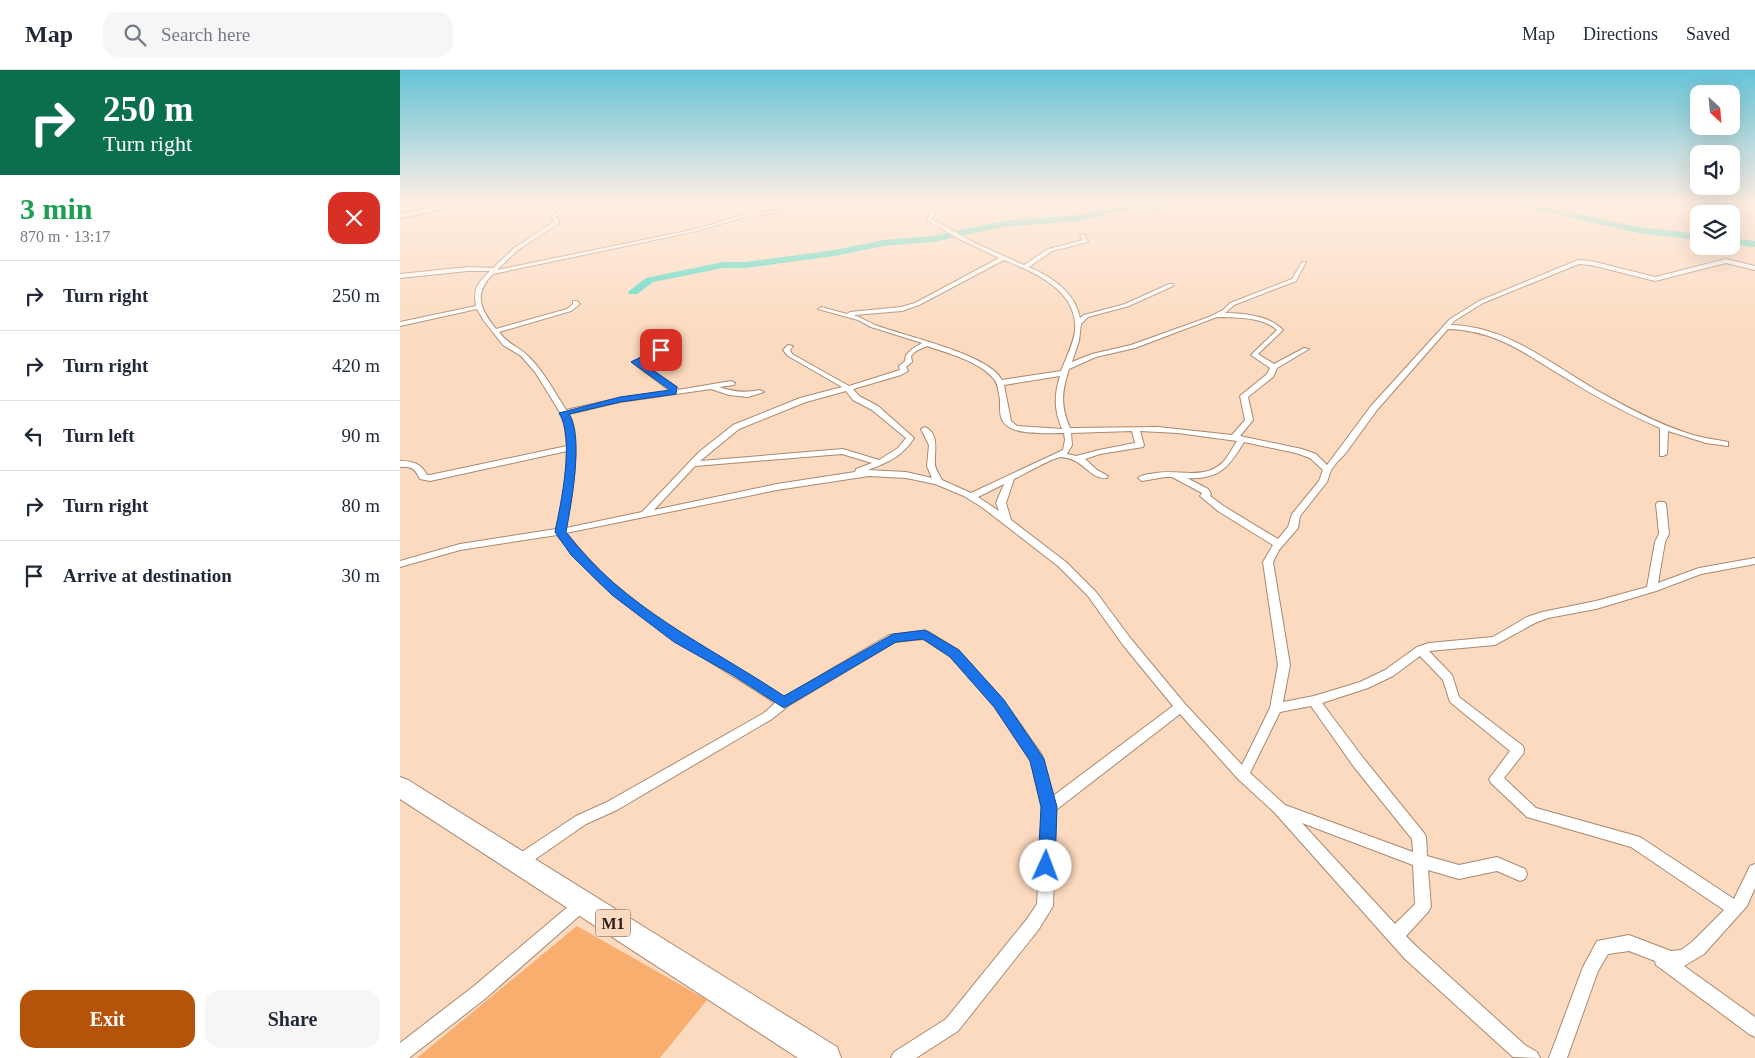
<!DOCTYPE html>
<html lang="en">
<head>
<meta charset="utf-8">
<style>
	:root { --surface:#fff; --page:#f6f6f7; --text:#1f2937; --muted:#747a83; --line:#e0e1e3; --accent:#b45309 }
	body { margin:0; font-family:Georgia,serif; background:var(--page); color:var(--text); height:100vh; display:flex; flex-direction:column; font-size:19px; white-space:nowrap }
	* { box-sizing:border-box; margin:0 }
	p { font-size:16px; color:var(--muted) }
	.icon { flex:none; width:28px; height:28px; fill:none; stroke:currentColor; stroke-width:2; stroke-linecap:round; stroke-linejoin:round }
	.map { position:relative; flex:1; overflow:hidden }
	.panel { display:flex; flex-direction:column; background:var(--surface); width:400px }
	.panel>* { flex:none }
	.top-card { background:#0b6e4f; color:#fff; overflow:hidden }
	.needle { width:32px; rotate:154deg }
	.buttons { position:absolute; left:1290px; top:15px; display:grid; gap:10px }
	.buttons a { display:grid; place-items:center; width:50px; height:50px; border-radius:10px; background:var(--surface); box-shadow:0 5px 20px #0002; font-size:25px }
	.pin { position:absolute; display:grid; place-items:center; width:42px; height:42px; color:#fff; margin:-21px; border-radius:10px; box-shadow:0 2px 8px #0006 }
	.me { position:absolute; width:55px; margin:-28px; rotate:2deg; stroke-linejoin:round; filter:drop-shadow(0 0 4px #0008) }
	.turn { display:flex; align-items:center; gap:18px; height:105px; padding:0 20px; font-size:22px }
	.turn .icon { width:65px; height:65px; stroke-width:2.5 }
	.turn b { display:block; font-size:35px; line-height:42px }
	.round { display:grid; place-items:center; flex:none; width:52px; height:52px; border-radius:15px; background:var(--page) }
	.overview { display:flex; align-items:center; justify-content:space-between; height:85px; padding:0 20px }
	h1 { font-size:30px; font-weight:800; line-height:38px; color:#1e9e55 }
	.button { display:flex; gap:10px; margin-top:auto; padding:10px 20px }
	.button a { flex:1; height:58px; border-radius:15px; background:var(--accent); color:#fff; font-size:20px; font-weight:800; line-height:58px; text-align:center }
	.button a+a { background:var(--page); color:var(--text) }
	ul { padding:0; list-style:none }
	li { display:flex; align-items:center; gap:15px; height:70px; padding:0 20px; border-top:1px solid var(--line) }
	li div { flex:1 }
	li b { display:block; font-size:19px }
	li em { font-style:normal }
	header { display:flex; align-items:center; gap:30px; box-sizing:border-box; height:70px; padding:0 25px; background:var(--surface); border-bottom:1px solid var(--line) }
	header strong { font-size:24px }
	nav { display:flex; gap:28px; margin-inline-start:auto; font-size:18px }
	.search { width:350px; height:45px; background:var(--page); display:flex; align-items:center; gap:12px; box-sizing:border-box; padding:0 18px; border-radius:15px; color:var(--muted); font-size:19px }
	main { display:flex; flex:1; min-height:0 }
	.map>svg:first-child { display:block }
	.green { fill:#f8ae6f }
	.lines { fill:none; stroke-linecap:round; stroke-linejoin:round }
	.river { fill:#40d9c3; fill-rule:evenodd }
	.street-casing { stroke:#a8896f; stroke-width:2 }
	.primary-casing { stroke:#a8896f; stroke-width:3 }
	.highway-casing { stroke:#a8896f; stroke-width:2 }
	.street { fill:#fff; fill-rule:evenodd }
	.primary { fill:#fff; fill-rule:evenodd }
	.highway { fill:#fff; fill-rule:evenodd }
	.route { fill:#1a73e8; stroke:#114b97 }
	.labels { text-anchor:middle; stroke-width:4.5; stroke-linejoin:round; paint-order:stroke }
	.shield { fill:#fcdabf; stroke:#6b5849; stroke-width:1 }
	.shield-label { font-size:16px; font-weight:bold; fill:#2d2016 }
</style>
</head>
<body>
<header>
<strong>Map</strong>
<div class="search"><svg class="icon" aria-label="search" viewBox="0 0 24 24"><circle cx="10" cy="10" r="6"/><path d="M15 15l6 6"/></svg>Search here</div>
<nav><a>Map</a><a>Directions</a><a>Saved</a></nav>
</header>
<main>
<section class="panel">
<div class="top-card">
<div class="turn"><svg class="icon" aria-label="right" viewBox="0 0 24 24"><path d="M7 20v-9h11M14 6l5 5-5 5"/></svg><div><b>250 m</b>Turn right</div></div>
</div>
<div class="overview"><div><h1>3 min</h1><p>870 m · 13:17</p></div><a class="round" style="background:#d93025;color:#fff"><svg class="icon" aria-label="close" viewBox="0 0 24 24"><path d="M6 6l12 12M18 6L6 18"/></svg></a></div>
<ul>
<li><svg class="icon" aria-label="right" viewBox="0 0 24 24"><path d="M7 20v-9h11M14 6l5 5-5 5"/></svg><div><b>Turn right</b></div><em>250 m</em></li>
<li><svg class="icon" aria-label="right" viewBox="0 0 24 24"><path d="M7 20v-9h11M14 6l5 5-5 5"/></svg><div><b>Turn right</b></div><em>420 m</em></li>
<li><svg class="icon" aria-label="left" viewBox="0 0 24 24"><path d="M17 20v-9H6M10 6l-5 5 5 5"/></svg><div><b>Turn left</b></div><em>90 m</em></li>
<li><svg class="icon" aria-label="right" viewBox="0 0 24 24"><path d="M7 20v-9h11M14 6l5 5-5 5"/></svg><div><b>Turn right</b></div><em>80 m</em></li>
<li><svg class="icon" aria-label="arrive" viewBox="0 0 24 24"><path d="M6 21V4h12l-3 4 3 4H6"/></svg><div><b>Arrive at destination</b></div><em>30 m</em></li>
</ul>
<div class="button"><a>Exit</a><a>Share</a></div>
</section>
<div class="map">
<svg width="1355" height="988" viewBox="0 0 1355 988">
	<rect width="100%" height="100%" fill="#fcdabf"/>
	<!-- green -->
	<path class="green" d="M177 856 307 930 260 988H17Z"/>
	<g class="lines">
		<!-- river -->
		<path class="river" d="M778 131H797L756 141 732 139 679 151 603 157 533 172 483 176 435 186 345 198H323L253 212 237 224H229L228 222 246 208 323 192H345L435 180 483 170 533 166 603 151 679 145 732 133 756 135Z
			M1097 131H1115L1238 157 1299 164V170L1238 163Z
			M1331 168 1355 171V177L1331 174Z"/>
		<!-- street casing -->
		<g class="street-casing">
			<path id="street" d="M159 131H163L162 143 156 147 159 149V153L118 180 97 200 296 159 340 146 403 136 418 131H426L404 138 341 148 297 161 93 204C73 224 80 239 96 259L167 239 173 234V231H177L180 234 171 241 99 262C109 275 116 275 127 285 143 300 154 321 166 340L220 328 270 321 232 292 257 281 254 272 257 270 259 271 264 280 262 283 240 292 277 317 278 320 331 311 335 313 334 315 319 317C333 322 345 323 360 320L364 322 348 327 329 325 311 319 220 332 169 344C183 367 171 432 166 458L242 442 299 382 333 355 400 328 442 317 388 286 383 280 388 275 393 276 390 280 392 284 449 316 500 300 499 296 505 291 506 285 512 279 522 273 471 257 458 250 418 239 421 237 447 244 450 242 501 237 515 233 599 188 557 168 527 150 537 131H541L532 149 575 173 624 195 648 179 683 170 680 165 684 164 688 172 652 181 629 197C652 207 675 222 680 248L684 245 725 234 769 214H773V216L729 236 688 247 681 254 679 271 672 292 692 284 731 275 809 247 823 240 830 233 892 209 902 192H906L896 211 834 235 825 243C844 243 870 246 883 260L858 284 874 294 904 278 909 279 877 298 873 307 848 327 853 350 840 366 902 379 916 384 927 395 971 336 1050 249 1079 231 1178 190 1191 191 1255 207 1326 189 1355 196V200L1326 193 1255 211 1191 195 1179 194 1083 233 1054 251 1051 255C1109 256 1156 298 1205 325 1232 340 1259 354 1287 363 1300 368 1314 369 1328 372V376L1306 373 1268 361 1267 384 1263 386H1260V358C1228 344 1198 328 1169 310 1126 285 1100 261 1048 259L977 340 945 384 938 391 931 400 927 412 900 446 898 458 879 480 873 492 890 595 883 632 914 626 960 612 985 600 1017 577 1029 573 1093 567 1127 547 1142 542 1196 531 1247 517 1255 472 1259 464 1256 434 1258 432H1264L1266 434 1269 464 1265 472 1258 513 1299 498 1355 488V494L1301 504 1256 521 1196 539 1148 548 1135 553 1095 575 1029 581 1052 605 1059 627 1123 676 1124 680 1123 684 1104 708 1136 738 1240 767 1334 829 1350 796 1355 794V818L1347 836 1304 884 1284 896 1355 947V967L1349 964 1256 895 1255 891 1229 881 1208 884 1198 901 1167 988H1149L1183 897 1197 871 1229 865 1271 881 1281 880 1292 872 1324 840 1231 777 1127 747 1091 713 1089 709 1110 681 1050 632 1043 610 1020 586 993 606 968 618 922 633 964 689 1024 763 1026 767 1027 786 1059 795 1097 787 1125 799 1127 804 1125 809 1120 811 1097 801 1059 809 1028 800 1031 837 1028 842 1006 866 1017 877 1125 975 1137 982 1140 988 1113 987 1005 889 874 742 838 709 780 644 656 740 653 836 639 859 558 961 516 988H491L494 982 546 949 627 849 637 834 642 737 631 690 595 636 550 586 523 569 495 572 388 636 372 649 217 740 186 754 124 797 119 799 114 797 112 792 114 787 176 746 207 732 364 643 375 633C319 596 258 563 207 519 188 503 173 484 157 465L60 480 0 497V491L60 474 156 459 165 418 167 381 30 411 20 409C15 399 12 396 0 397V391C12 391 21 393 27 405H30L167 376 164 349 135 302 121 286 103 275 84 251 77 239 0 256V252L76 236C73 218 77 214 90 201H68L0 208V204L68 197 93 198 114 178 155 151 151 147 158 142ZM604 190C635 203 678 220 675 261 673 275 666 288 661 301L602 310C589 284 504 266 475 255 468 252 462 248 454 245L502 241 519 235ZM817 247C836 248 861 246 877 260L851 285 870 298 867 304 840 326 845 350 832 365 758 357 670 358C660 335 662 321 669 299L696 287 735 278ZM527 276C547 283 578 291 592 307 597 311 598 318 599 324 601 332 599 340 601 347 606 367 647 363 664 363L665 370 663 380 571 423 542 410C540 406 536 400 535 395 534 382 540 364 525 357L521 359 529 375 527 396 532 408 506 402 468 400C487 393 503 386 514 368L478 336 459 326 453 319 501 305 508 301 506 297 512 292 511 286 516 281ZM660 306C654 325 654 340 662 359L617 356 611 351 604 315ZM446 321 453 330 472 340 506 368 498 378 479 390 443 379 300 391 339 359 406 332ZM732 361 735 373 699 380 676 386 667 384 672 375 671 363ZM740 361 778 363 837 371C833 377 829 385 824 391 806 411 779 399 756 403 750 404 743 404 738 408L742 411 765 407H772L802 423 800 426 818 441 873 475 863 492 878 595 870 638 842 695 785 634 731 569 696 522 666 492 611 450 606 433 614 409C623 405 654 387 661 387 683 388 690 410 707 408L708 406 697 400 685 389 700 384 743 377 744 375ZM844 372 896 383 910 388 923 400 919 411 892 444 888 457 878 469 825 437 810 426 811 424 808 419 787 408C819 410 829 397 844 372ZM442 384 472 393 456 399 455 402 377 414 254 440 295 396ZM469 406 506 408 535 414 564 426 583 438 658 496 688 526 723 575 773 636 653 726 642 685 603 630 558 580 529 562 525 561 489 565 384 627C327 590 265 558 213 513 196 498 181 481 166 463L377 420ZM604 414 596 433 599 441 578 427ZM911 636 954 697 1012 769 1013 782 885 735 850 703 880 642ZM902 753 1013 795 1015 834 995 854Z
				M479 131H515L485 134Z
				M182 827 187 829 190 834 187 839 86 928 9 988H0V973L74 916 177 829Z"/>
		</g>
		<!-- primary casing -->
		<g class="primary-casing">
			<path id="primary" d="M63 131H78L0 148V144Z"/>
		</g>
		<!-- highway casing -->
		<g class="highway-casing">
			<path id="highway" d="M0 707 8 710 437 977 441 988H398L0 729Z"/>
		</g>
		<!-- street -->
		<use href="#street" class="street"/>
		<!-- primary -->
		<use href="#primary" class="primary"/>
		<!-- highway -->
		<use href="#highway" class="highway"/>
	</g>
	<!-- sky -->
	<linearGradient id="sky" x2="0" y2="1"><stop stop-color="#65c3d9"/><stop offset="0.49" stop-color="#feeee2"/><stop offset="1" stop-color="#feeee2" stop-opacity="0"/></linearGradient>
	<rect width="1355" height="270" fill="url(#sky)"/>
	<!-- route -->
	<path class="route" d="M259 278 265 280 241 292 277 317 276 324 220 332 169 344C184 368 171 434 166 462 224 539 306 574 384 626L493 564 525 560 559 580 604 630 644 689 657 737 655 796 652 802 646 804 640 802 638 796 641 737 630 691 594 637 550 587 523 569 496 572 384 638 331 604 274 572 212 525 171 485 155 462C161 433 175 368 159 343L220 327 270 320 231 292Z"/>
	<g class="labels">
		<!-- shield labels -->
		<rect class="shield" x="195.5" y="839.5" width="35" height="27" rx="4"/>
		<g class="shield-label">
			<text x="213" y="859">M1</text>
		</g>
	</g>
</svg>
<div class="buttons">
<a><svg class="needle" viewBox="-14 -14 28 28"><path d="M0-13l5 13h-10z" fill="#e53935"/><path d="M0 13l5-13h-10z" fill="#747a83"/></svg></a>
<a><svg class="icon" aria-label="sound" viewBox="0 0 24 24"><path d="M4 9h4l5-4v14l-5-4H4zM17 9q2 3 0 6"/></svg></a>
<a><svg class="icon" aria-label="layers" viewBox="0 0 24 24"><path d="M12 4l9 5-9 5-9-5zM3 14l9 5 9-5"/></svg></a>
</div>
<div class="pin" style="left:261px;top:280px;background:#d93025"><svg class="icon" aria-label="arrive" viewBox="0 0 24 24"><path d="M6 21V4h12l-3 4 3 4H6"/></svg></div>
<svg class="me" style="left:646px;top:796px" viewBox="-20 -20 40 40"><circle r="19" fill="#fff"/><path d="M0-13L10 11 0 6-10 11z" fill="#1a73e8"/></svg>
</div>
</main>
</body>
</html>
